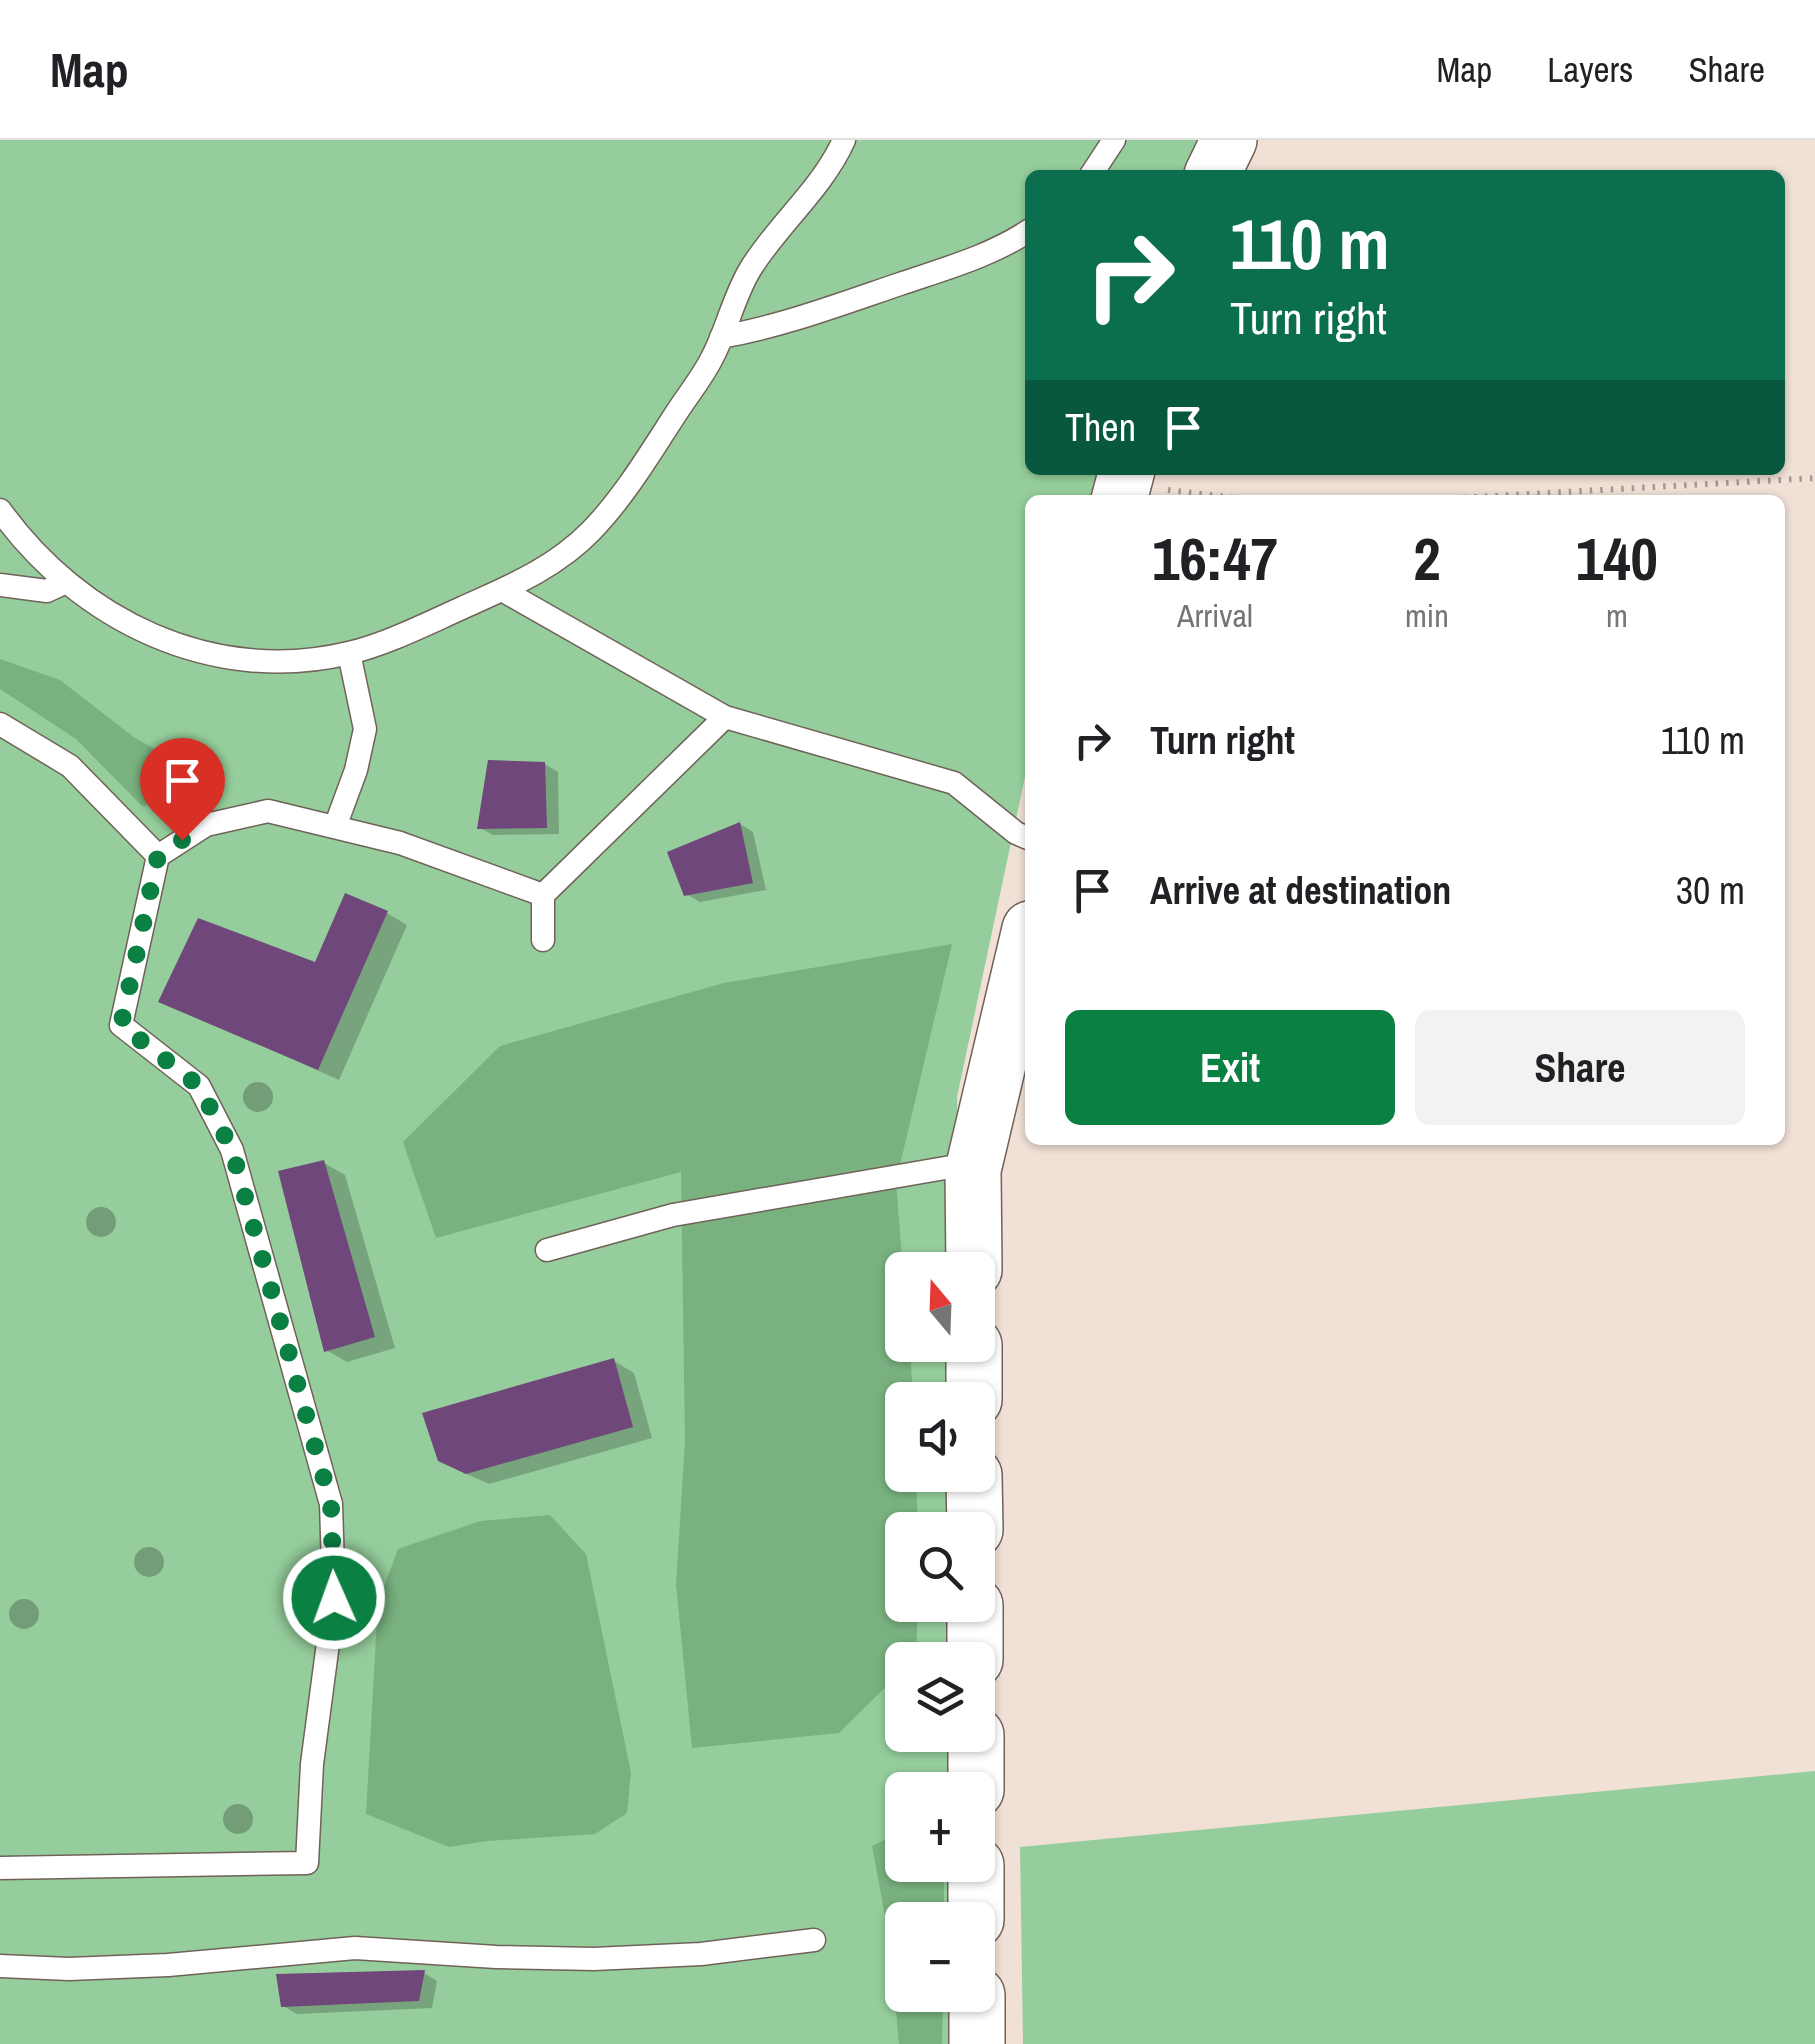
<!DOCTYPE html>
<html lang="en">
<head>
<meta charset="utf-8">
<style>
	:root { --surface:#fff; --page:#f2f2f2; --text:#202124; --muted:#757577; --line:#e0e0e0; --accent:#0b8043 }
	body { margin:0; font-family:"Archivo Narrow",sans-serif; background:var(--page); color:var(--text); height:100vh; display:flex; flex-direction:column; font-size:38px; white-space:nowrap }
	* { box-sizing:border-box; margin:0 }
	p { font-size:32px; color:var(--muted) }
	.icon { flex:none; width:55px; height:55px; fill:none; stroke:currentColor; stroke-width:2; stroke-linecap:round; stroke-linejoin:round }
	.map { position:relative; flex:1; overflow:hidden }
	.side { position:absolute; left:1025px; top:355px; width:760px; height:650px; display:flex; flex-direction:column; background:var(--surface); border-radius:15px; box-shadow:0 2px 8px #0004 }
	.side>* { flex:none }
	.hud { position:absolute; left:1025px; top:30px; width:760px; height:305px; border-radius:15px; box-shadow:0 2px 8px #0004; background:#0b6e4f; color:#fff; overflow:hidden }
	.needle { width:65px; rotate:341deg }
	.fabs { position:absolute; left:885px; top:1112px; display:grid; gap:20px }
	.fabs a { display:grid; place-items:center; width:110px; height:110px; border-radius:15px; background:var(--surface); box-shadow:0 2px 8px #0004; font-size:50px }
	.pin { position:absolute; display:grid; place-items:center; width:85px; height:85px; color:#fff; margin:-102px -42px; border-radius:50% 50% 50% 0; rotate:-45deg; box-shadow:0 0 10px #0007 }
	.pin .icon { rotate:45deg }
	.me { position:absolute; width:110px; margin:-55px; rotate:358deg; stroke-linejoin:round; filter:drop-shadow(0 0 8px #0008) }
	.turn { display:flex; align-items:center; gap:35px; height:210px; padding:0 40px; font-size:45px }
	.turn .icon { width:130px; height:130px; stroke-width:2.5 }
	.turn b { display:block; font-size:70px; line-height:85px }
	.then { display:flex; align-items:center; height:95px; padding:0 40px; background:#0003; gap:20px; font-size:38px }
	.eta { display:flex; justify-content:space-evenly; align-items:center; height:170px; text-align:center }
	.eta b { font-size:60px; font-weight:800; line-height:70px }
	.action { display:flex; gap:20px; margin-top:auto; padding:20px 40px }
	.action a { flex:1; height:115px; border-radius:15px; background:var(--accent); color:#fff; font-size:40px; font-weight:800; line-height:115px; text-align:center }
	.action a+a { background:var(--page); color:var(--text) }
	ul { padding:0; list-style:none }
	li { display:flex; align-items:center; gap:30px; height:150px; padding:0 40px }
	li div { flex:1 }
	li b { display:block; font-size:38px }
	li em { font-style:normal }
	header { display:flex; align-items:center; gap:60px; box-sizing:border-box; height:140px; padding:0 50px; background:var(--surface); border-bottom:2px solid var(--line) }
	header strong { font-size:48px }
	nav { display:flex; gap:55px; margin-inline-start:auto; font-size:35px }
	.map>svg:first-child { display:block }
	.green { fill:#95ce9c }
	.forest { fill:#79b280 }
	.shadow { fill:#0003 }
	.building { fill:#70477a }
	.lines { fill:none; stroke-linecap:round; stroke-linejoin:round }
	.lane-casing { stroke:#706258; stroke-width:25 }
	.secondary-casing { stroke:#706258; stroke-width:58 }
	.path { stroke:#a59991; stroke-width:6; stroke-dasharray:2.5 8; stroke-linecap:butt }
	.lane { stroke:#fff; stroke-width:22 }
	.secondary { stroke:#fff; stroke-width:55 }
	.tree { fill:#739d76 }
	.route { stroke:#0b8043; stroke-width:18; stroke-dasharray:0 32.4 }
</style>
</head>
<body>
<header>
<strong>Map</strong>
<nav><a>Map</a><a>Layers</a><a>Share</a></nav>
</header>
<div class="map">
<svg width="1815" height="1904" viewBox="0 0 1815 1904">
	<rect width="100%" height="100%" fill="#f0e0d5"/>
	<!-- green -->
	<path class="green" d="M0 0H1208L1188 35H1030V330H1106L1097 360H1030V613L957 957 959 1130H902V1205H960V1260H902V1335H960V1390H902V1465H959V1520H902V1595H959V1650H902V1725H958V1780H902V1855H958L957 1904H0Z
		M1815 1631V1904H1023L1020 1707Z"/>
	<!-- forest -->
	<path class="forest" d="M0 519 60 540 135 598 168 616 197 639 182 659 142 666 76 599 0 549Z
		M952 804 896 1042 903 1130 902 1205H910L913 1260H902V1335H916L918 1390H902V1465H918L916 1517 902 1520V1531L839 1593 692 1608 676 1444 685 1302 681 1032 436 1098 403 1002 500 906 724 843Z
		M550 1375 586 1414 631 1633 627 1673 595 1694 487 1701 449 1707 366 1674 378 1462 398 1409 480 1381Z
		M902 1691V1725H944V1780H902V1855H943L942 1904H899L890 1803 872 1706Z"/>
	<!-- shadow -->
	<path class="shadow" d="M545 624 558 632 559 694 493 695 480 688Z
		M740 684 753 692 766 750 700 762 686 754Z
		M387 773 407 785 339 940 162 861 317 825Z
		M324 1023 345 1035 395 1208 347 1222 326 1210Z
		M614 1221 634 1233 652 1298 489 1344 462 1332Z
		M424 1833 437 1841 432 1868 297 1874 283 1866Z"/>
	<!-- building -->
	<path class="building" d="M488 620 545 622 547 688 477 689Z
		M740 682 753 743 684 756 667 712Z
		M345 753 388 771 318 930 158 862 198 778 315 822Z
		M324 1020 375 1197 324 1212 278 1031Z
		M614 1218 633 1287 466 1334 438 1321 422 1273Z
		M425 1830 419 1861 281 1867 276 1834Z"/>
	<g class="lines">
		<!-- lane casing -->
		<g class="lane-casing">
			<path id="lane" d="M1091 35 1114 0
				M721 197C783 186 841 164 900 144 944 129 991 116 1030 90
				M0 370C79 480 213 546 349 513 387 504 426 484 462 468 508 447 554 429 591 391 624 357 649 315 675 275 687 256 702 238 712 218 727 190 734 155 751 128 779 83 822 49 844 0
				M0 445 47 451 64 443
				M502 450 725 577 543 755V800
				M725 577 954 643 1016 693 1030 699
				M0 584 70 626 158 716 121 885 199 946 232 1010 331 1364 334 1458 312 1624 307 1723 0 1728
				M335 687 356 630 365 589 349 513
				M158 716 206 685 268 671 400 703 543 755
				M547 1110 673 1075 974 1023
				M0 1826 69 1829 168 1825 355 1808 496 1817 594 1819 701 1814 814 1800"/>
		</g>
		<!-- secondary casing -->
		<g class="secondary-casing">
			<path id="secondary" d="M1212 35 1229 0
				M1119 360 1127 330
				M974 1130 973 1030 1030 789
				M974 1205V1260
				M974 1335 975 1390
				M975 1465V1520
				M976 1595V1650
				M976 1725V1780
				M977 1855V1904"/>
		</g>
		<!-- path -->
		<path class="path" d="M1168 350 1252 360
			M1422 360 1815 338"/>
		<!-- lane -->
		<use href="#lane" class="lane"/>
		<!-- secondary -->
		<use href="#secondary" class="secondary"/>
	</g>
	<!-- trees -->
	<g class="tree">
		<circle cx="258" cy="957" r="15"/>
		<circle cx="101" cy="1082" r="15"/>
		<circle cx="149" cy="1422" r="15"/>
		<circle cx="24" cy="1474" r="15"/>
		<circle cx="238" cy="1679" r="15"/>
	</g>
	<g class="lines">
		<!-- route -->
		<path class="route" d="M182 700 158 716 121 885 199 946 232 1010 331 1364 334 1458"/>
	</g>
</svg>
<div class="fabs">
<a><svg class="needle" viewBox="-14 -14 28 28"><path d="M0-13l5 13h-10z" fill="#e53935"/><path d="M0 13l5-13h-10z" fill="#757577"/></svg></a>
<a><svg class="icon" aria-label="sound" viewBox="0 0 24 24"><path d="M4 9h4l5-4v14l-5-4H4zM17 9q2 3 0 6"/></svg></a>
<a><svg class="icon" aria-label="search" viewBox="0 0 24 24"><circle cx="10" cy="10" r="6"/><path d="M15 15l6 6"/></svg></a>
<a><svg class="icon" aria-label="layers" viewBox="0 0 24 24"><path d="M12 4l9 5-9 5-9-5zM3 14l9 5 9-5"/></svg></a>
<a>+</a>
<a>−</a>
</div>
<div class="pin" style="left:182px;top:700px;background:#d93025"><svg class="icon" aria-label="arrive" viewBox="0 0 24 24"><path d="M6 21V4h12l-3 4 3 4H6"/></svg></div>
<svg class="me" style="left:334px;top:1458px" viewBox="-20 -20 40 40"><circle r="17" fill="#0b8043" stroke="#fff" stroke-width="3"/><path d="M0-11L8 9 0 5-8 9z" fill="#fff"/></svg>
<div class="hud">
<div class="turn"><svg class="icon" aria-label="right" viewBox="0 0 24 24"><path d="M7 20v-9h11M14 6l5 5-5 5"/></svg><div><b>110 m</b>Turn right</div></div>
<div class="then">Then<svg class="icon" aria-label="arrive" viewBox="0 0 24 24"><path d="M6 21V4h12l-3 4 3 4H6"/></svg></div>
</div>
<section class="side">
<div class="eta">
<div><b>16:47</b><p>Arrival</p></div>
<div><b>2</b><p>min</p></div>
<div><b>140</b><p>m</p></div>
</div>
<ul>
<li><svg class="icon" aria-label="right" viewBox="0 0 24 24"><path d="M7 20v-9h11M14 6l5 5-5 5"/></svg><div><b>Turn right</b></div><em>110 m</em></li>
<li><svg class="icon" aria-label="arrive" viewBox="0 0 24 24"><path d="M6 21V4h12l-3 4 3 4H6"/></svg><div><b>Arrive at destination</b></div><em>30 m</em></li>
</ul>
<div class="action"><a>Exit</a><a>Share</a></div>
</section>
</div>
</body>
</html>
